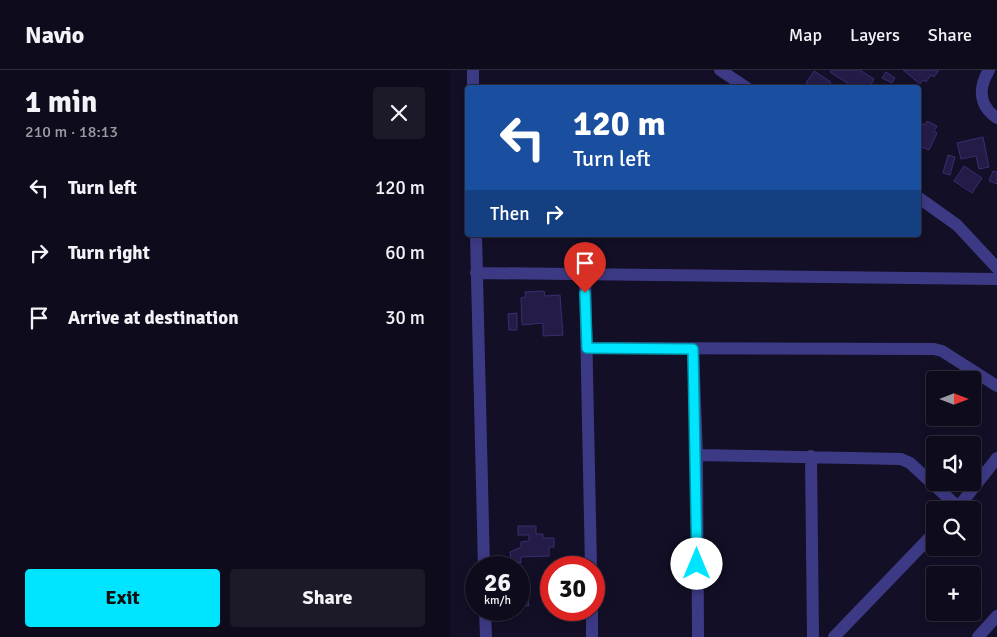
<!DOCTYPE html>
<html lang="en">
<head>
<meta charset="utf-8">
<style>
	:root { --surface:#0e0b1c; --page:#1c1929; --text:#f1f3f6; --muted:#9b9ba3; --line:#2e2b3b; --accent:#00e5ff }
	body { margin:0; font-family:Signika,sans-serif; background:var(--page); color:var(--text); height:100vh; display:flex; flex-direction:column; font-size:19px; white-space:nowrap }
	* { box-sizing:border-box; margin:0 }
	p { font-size:16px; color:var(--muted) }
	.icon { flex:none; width:28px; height:28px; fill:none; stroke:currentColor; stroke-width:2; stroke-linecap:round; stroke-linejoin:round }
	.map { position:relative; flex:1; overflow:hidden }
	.details { display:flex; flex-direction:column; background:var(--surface); width:450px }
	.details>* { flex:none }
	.top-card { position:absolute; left:15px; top:15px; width:456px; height:152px; border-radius:5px; box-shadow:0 2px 8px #0003,0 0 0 1px var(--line); background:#1a4fa0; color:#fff; overflow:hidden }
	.needle { width:32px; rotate:90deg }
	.tools { position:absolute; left:476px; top:301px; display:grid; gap:10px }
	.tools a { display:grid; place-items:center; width:55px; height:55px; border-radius:5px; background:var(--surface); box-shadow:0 2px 8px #0003,0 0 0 1px var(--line); font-size:25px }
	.speed { position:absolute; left:15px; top:486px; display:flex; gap:10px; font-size:25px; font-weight:700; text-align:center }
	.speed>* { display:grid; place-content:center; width:65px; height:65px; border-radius:50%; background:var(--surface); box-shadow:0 2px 8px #0003,0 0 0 1px var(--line); line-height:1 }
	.speed small { font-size:12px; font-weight:400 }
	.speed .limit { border:8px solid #d22; background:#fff; color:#111 }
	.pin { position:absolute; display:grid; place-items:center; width:42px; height:42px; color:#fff; margin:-51px -21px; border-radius:50% 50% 50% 0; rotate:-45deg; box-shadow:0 0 5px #0007 }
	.pin .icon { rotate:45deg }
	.me { position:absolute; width:55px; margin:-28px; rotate:0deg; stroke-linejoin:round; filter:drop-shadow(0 0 4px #0008) }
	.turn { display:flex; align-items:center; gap:18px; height:105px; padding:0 25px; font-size:22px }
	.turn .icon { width:65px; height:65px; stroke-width:2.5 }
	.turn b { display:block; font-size:35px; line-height:42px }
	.then { display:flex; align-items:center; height:48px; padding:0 25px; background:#0003; gap:10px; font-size:19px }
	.round { display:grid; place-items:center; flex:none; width:52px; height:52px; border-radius:5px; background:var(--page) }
	.overview { display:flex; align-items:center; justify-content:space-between; height:85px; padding:0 25px }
	h1 { font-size:30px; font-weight:800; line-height:38px }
	.action { display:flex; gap:10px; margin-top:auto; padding:10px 25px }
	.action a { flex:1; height:58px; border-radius:5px; background:var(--accent); color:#111; font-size:20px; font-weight:800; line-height:58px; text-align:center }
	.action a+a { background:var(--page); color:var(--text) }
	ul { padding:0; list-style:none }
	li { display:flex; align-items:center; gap:15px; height:65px; padding:0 25px }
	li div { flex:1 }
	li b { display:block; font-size:19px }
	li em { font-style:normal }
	header { display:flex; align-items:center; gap:30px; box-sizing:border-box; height:70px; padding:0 25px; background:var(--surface); border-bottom:1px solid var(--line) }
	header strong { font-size:24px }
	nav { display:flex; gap:28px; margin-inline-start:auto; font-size:18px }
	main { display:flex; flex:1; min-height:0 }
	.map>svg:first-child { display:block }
	.building { fill:#241b47; stroke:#3b2d73 }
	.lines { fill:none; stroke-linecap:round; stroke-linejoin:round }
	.street { stroke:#3d3a85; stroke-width:12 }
	.route-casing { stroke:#0095a6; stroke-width:12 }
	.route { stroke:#00e5ff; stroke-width:9 }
</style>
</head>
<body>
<header>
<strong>Navio</strong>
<nav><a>Map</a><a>Layers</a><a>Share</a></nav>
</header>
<main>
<section class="details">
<div class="overview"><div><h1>1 min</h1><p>210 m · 18:13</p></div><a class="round"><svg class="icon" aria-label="close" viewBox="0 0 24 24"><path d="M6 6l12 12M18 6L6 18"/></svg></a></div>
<ul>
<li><svg class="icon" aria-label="left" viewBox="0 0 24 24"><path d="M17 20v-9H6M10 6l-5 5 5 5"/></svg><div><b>Turn left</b></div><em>120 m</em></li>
<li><svg class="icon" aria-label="right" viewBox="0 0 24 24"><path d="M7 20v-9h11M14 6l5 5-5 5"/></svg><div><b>Turn right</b></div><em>60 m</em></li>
<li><svg class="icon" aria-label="arrive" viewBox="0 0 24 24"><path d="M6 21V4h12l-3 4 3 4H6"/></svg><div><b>Arrive at destination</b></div><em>30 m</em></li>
</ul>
<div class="action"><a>Exit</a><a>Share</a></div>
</section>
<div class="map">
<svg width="547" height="567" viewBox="0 0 547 567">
	<rect width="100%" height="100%" fill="#130f26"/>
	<!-- building -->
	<path class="building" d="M381 0H410L424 9 419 18H405L380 2Z
		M453 0H489L484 7 481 5 476 12 473 10 470 14Z
		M364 1 381 12 377 18H364L356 13Z
		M436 2 445 8 442 13 432 8Z
		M477 51 487 56 484 61 487 63 479 80 469 76V52L475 55Z
		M533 67 539 97 529 99 526 86 511 89 507 73Z
		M498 85 505 87 500 105 493 103Z
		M514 96 532 108 522 123 504 111Z
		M543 101 547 102V114L539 111Z
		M94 221 95 226 110 225 113 265 93 266V253L72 255 71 228 76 227 75 222Z
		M67 243V260H59L58 244Z
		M68 456H86V464H93V468H104V477H99V486L71 487V493L61 490 60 482 71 477V472L79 471V465H68Z
		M69 517H76L79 536H69Z"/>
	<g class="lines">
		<!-- street -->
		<path class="street" d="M23 0V18
			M270 0 297 18
			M539 0C528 18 529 36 547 48
			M469 128 507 155 547 198
			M26 165 34 498
			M26 203 547 209
			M135 205 141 498
			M137 278 484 279 492 281 547 316
			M243 279 247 385 248 567
			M247 385 451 389 460 393 508 437
			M361 386 363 567
			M506 440 547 388
			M35 540 36 567
			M142 540V567
			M384 567 485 462
			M528 567 547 546"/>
	</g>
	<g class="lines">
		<!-- route casing -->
		<g class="route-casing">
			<path id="route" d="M135 223 137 278 243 279 247 494"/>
		</g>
		<!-- route -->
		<use href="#route" class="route"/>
	</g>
</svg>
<div class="tools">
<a><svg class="needle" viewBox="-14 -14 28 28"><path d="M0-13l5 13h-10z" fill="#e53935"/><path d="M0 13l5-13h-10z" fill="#9b9ba3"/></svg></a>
<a><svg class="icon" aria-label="sound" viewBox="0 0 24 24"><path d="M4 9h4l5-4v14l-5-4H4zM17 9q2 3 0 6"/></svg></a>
<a><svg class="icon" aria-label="search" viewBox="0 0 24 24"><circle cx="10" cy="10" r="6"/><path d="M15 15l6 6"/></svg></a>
<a>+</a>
</div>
<div class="speed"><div>26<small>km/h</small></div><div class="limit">30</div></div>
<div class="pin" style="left:135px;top:223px;background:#d93025"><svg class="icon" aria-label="arrive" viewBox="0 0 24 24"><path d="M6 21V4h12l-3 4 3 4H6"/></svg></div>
<svg class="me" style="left:247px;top:494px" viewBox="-20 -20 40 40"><circle r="19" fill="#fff"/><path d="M0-13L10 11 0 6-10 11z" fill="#00e5ff"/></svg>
<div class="top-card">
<div class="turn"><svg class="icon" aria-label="left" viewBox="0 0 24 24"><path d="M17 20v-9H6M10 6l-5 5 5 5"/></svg><div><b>120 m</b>Turn left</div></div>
<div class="then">Then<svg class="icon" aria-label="right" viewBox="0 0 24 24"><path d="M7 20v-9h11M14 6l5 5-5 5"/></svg></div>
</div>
</div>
</main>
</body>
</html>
